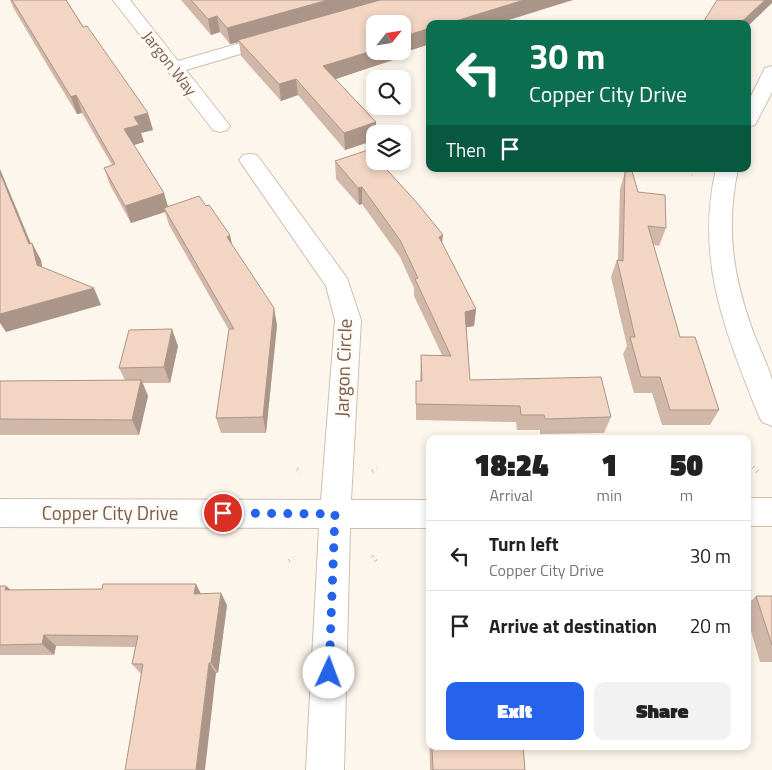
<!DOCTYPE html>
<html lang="en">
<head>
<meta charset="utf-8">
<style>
	:root { --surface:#fff; --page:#f2f2f2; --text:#222; --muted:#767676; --line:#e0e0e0; --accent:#2563eb }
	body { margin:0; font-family:"Titillium Web",sans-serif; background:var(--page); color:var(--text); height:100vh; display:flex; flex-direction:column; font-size:19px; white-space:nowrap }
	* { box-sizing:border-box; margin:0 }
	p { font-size:16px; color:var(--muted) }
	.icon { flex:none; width:28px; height:28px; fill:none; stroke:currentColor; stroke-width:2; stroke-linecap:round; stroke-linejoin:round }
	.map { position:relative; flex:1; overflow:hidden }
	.sheet { position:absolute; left:426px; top:435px; width:325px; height:315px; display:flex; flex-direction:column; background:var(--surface); border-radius:10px; box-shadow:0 2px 8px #0003 }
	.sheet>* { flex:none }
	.guide { position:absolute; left:426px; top:20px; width:325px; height:152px; border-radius:10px; box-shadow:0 2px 8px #0003; background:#0b6e4f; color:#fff; overflow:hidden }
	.needle { width:32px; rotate:60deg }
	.fabs { position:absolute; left:366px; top:15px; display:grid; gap:10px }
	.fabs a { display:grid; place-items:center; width:45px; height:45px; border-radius:10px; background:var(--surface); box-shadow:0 2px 8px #0003; font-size:25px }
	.pin { position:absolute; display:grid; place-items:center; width:42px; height:42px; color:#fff; margin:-21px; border:2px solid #fff; border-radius:50%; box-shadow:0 1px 5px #0007 }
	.me { position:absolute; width:55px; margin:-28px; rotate:2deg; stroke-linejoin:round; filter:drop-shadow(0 0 4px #0008) }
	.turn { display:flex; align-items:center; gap:18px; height:105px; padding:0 20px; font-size:22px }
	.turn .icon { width:65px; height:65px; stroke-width:2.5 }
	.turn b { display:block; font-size:35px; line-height:42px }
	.then { display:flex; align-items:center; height:48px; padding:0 20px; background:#0003; gap:10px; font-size:19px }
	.eta { display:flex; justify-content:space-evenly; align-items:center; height:85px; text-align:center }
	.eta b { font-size:30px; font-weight:800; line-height:35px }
	.action { display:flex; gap:10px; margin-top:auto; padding:10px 20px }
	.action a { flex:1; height:58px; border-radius:10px; background:var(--accent); color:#fff; font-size:20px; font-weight:800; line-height:58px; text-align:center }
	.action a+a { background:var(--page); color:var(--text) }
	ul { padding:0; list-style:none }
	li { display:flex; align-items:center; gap:15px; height:70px; padding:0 20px; border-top:1px solid var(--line) }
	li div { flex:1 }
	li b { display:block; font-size:19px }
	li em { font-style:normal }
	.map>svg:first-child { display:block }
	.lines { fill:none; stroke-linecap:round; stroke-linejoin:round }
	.minor-casing { stroke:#d1beb0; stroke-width:2 }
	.path-far1 { stroke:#d9b8a5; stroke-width:2; stroke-dasharray:0.5 2.5; stroke-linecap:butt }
	.path { stroke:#d9b8a5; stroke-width:4; stroke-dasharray:1 4.5; stroke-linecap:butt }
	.minor { fill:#fff; fill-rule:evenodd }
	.wall { fill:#d1b7a8 }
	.shaded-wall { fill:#aa9588 }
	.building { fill:#f3d5c3; stroke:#aa9588 }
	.route { stroke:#2563eb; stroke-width:9; stroke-dasharray:0 16.2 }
	.labels { text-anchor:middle; stroke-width:5; stroke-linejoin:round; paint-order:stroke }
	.far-street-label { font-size:16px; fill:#7a5c4d; stroke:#fffaf3 }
	.street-label { font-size:19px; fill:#7a5c4d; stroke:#fffaf3 }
</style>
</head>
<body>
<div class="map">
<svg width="772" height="770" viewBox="0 0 772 770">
	<rect width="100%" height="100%" fill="#fdf6ec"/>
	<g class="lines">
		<!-- minor casing -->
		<g class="minor-casing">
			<path id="minor" d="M113 0H130L178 61 275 33 281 34 284 38 281 42 186 70 230 126 227 130 220 132 213 130Z
				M772 66V92L755 125 748 127V102L765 68Z
				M250 154 257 155 347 278 361 320 351 500H430V528H350L344 770H306L319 528 0 527V499L321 500 335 320 326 286 239 160 243 155Z
				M716 169H738C726 225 732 272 751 326 757 344 767 362 772 380 772 394 772 411 772 426L762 422 758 414C725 330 695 260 716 169Z
				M748 498H772V526H748Z"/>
		</g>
		<!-- path-far1 -->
		<path class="path-far1" d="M692 175 694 174"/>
		<!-- path -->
		<path class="path" d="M753 467 759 473
			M297 469 301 473
			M372 471 377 468
			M372 556 377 562
			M289 561 294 558"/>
		<!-- minor -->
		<use href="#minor" class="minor"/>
	</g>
	<!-- wall -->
	<path class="wall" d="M10 0H66L153 130 141 133 144 142 134 145 168 206 232 245 277 325 266 433H221L216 418 229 330 169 225 165 212 131 223 110 185 104 168 112 165 82 113 77 114 49 68 14 9Z
		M181 0H573L430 24V44L402 53V57L335 79 376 122V134H375V140L345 150 298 95 281 101 241 56 239 42 230 44 220 32 211 35Z
		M335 161 442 243 476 309 474 326 466 327 470 380 611 417 604 433 540 434V430H517L516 422 416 420V381H420L421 355H442L414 296V288L400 257 362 204 359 205 336 179Z
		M625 172 638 192 666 228 659 246 653 245 680 337 719 410 710 425H662L652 393H634L623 354 627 346 611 277 617 260H618L620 189Z
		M178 346 170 383H143L148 396 139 435H0V381L125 380 119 368Z
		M0 586H6L11 590 201 594 227 605 218 673 141 674 132 664 135 647 56 646 54 655H0Z
		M756 596H772V662H760L748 621V604Z
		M430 715V746H523L525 770H430L429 723Z"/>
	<!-- shaded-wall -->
	<path class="shaded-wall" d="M328 0H384L238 40 239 42 230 44 227 28Z
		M524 0H573L496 24H446Z
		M765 0H772V3L748 26V24H739Z
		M217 16 220 32 211 35 208 19Z
		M430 28V44L402 53V57L324 83 323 66 375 50V51H402V37Z
		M296 79 298 95 281 101 279 84Z
		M76 95 82 113 77 114 71 97Z
		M148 113 153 130 141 133 144 142 130 146 124 129 134 117Z
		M376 122V134H375V140L345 150 344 133Z
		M0 169 34 251 32 243 41 260 45 282 37 265 29 244 0 173Z
		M362 187V204L359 205 358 188Z
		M164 193 169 210 164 208 165 212 131 223 125 206Z
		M230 235 234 253 227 237Z
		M443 235 441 252 439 237Z
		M94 288 101 305 6 332 0 323V314Z
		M274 308 277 325 266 433 263 417Z
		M476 309 474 326 463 328 465 312Z
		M172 329 178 346 170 383 164 367Z
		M141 380 148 396 139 435 132 420Z
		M196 584 202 596 194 594Z
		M6 586 19 598 5 590Z
		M221 593 227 605 218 673 211 663Z
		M44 635 56 646 54 655 42 644Z
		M209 663 216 673 205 770H196Z"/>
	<!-- building -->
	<path class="building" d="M12 0H66L83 27 87 26 148 113 134 117 139 125 124 129 164 193 125 206 104 168 115 164 76 95 71 97Z
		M191 0H328L227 28 217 16 208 19Z
		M380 0H524L446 24H430V28L402 37V24H375V50L323 66 376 122 344 133 296 79 279 84 238 40Z
		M717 0H765L739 24H702Z
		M368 150 375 157V161H379L418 204 443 235 439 237 476 309 465 312 470 380 601 377 611 417 545 419 544 415H521L520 406 416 404V381H422L421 355 451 356 415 279 418 278 400 240 362 187 358 188 335 161Z
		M632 171 638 192 665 195 666 228 648 226 680 337H695L719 410H670L660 377H641L630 337H635L617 260 623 261 625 172Z
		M0 173 29 244 32 243 37 265 94 288 0 314Z
		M199 196 206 206 209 205 230 235 227 237 274 308 263 417 216 418 229 329H234L164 208Z
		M172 329 164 367 119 368 129 330Z
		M141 380 132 420 0 419V381Z
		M103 584H196L194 594 221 593 211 663H209L196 770H125L143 664H132L138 636 44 635 42 644 0 645V586H6L5 590 102 589Z
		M756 596H772V645Z
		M432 746H523L525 770H433Z"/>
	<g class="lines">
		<!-- route -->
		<path class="route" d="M223 513 335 514 329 673"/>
	</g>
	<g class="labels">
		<!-- far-street labels -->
		<g class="far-street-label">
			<text transform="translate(170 63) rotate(52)" y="6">Jargon Way</text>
		</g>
		<!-- street labels -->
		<g class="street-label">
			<text transform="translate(343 368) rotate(-88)" y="7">Jargon Circle</text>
			<text x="110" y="520">Copper City Drive</text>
		</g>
	</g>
</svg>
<div class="fabs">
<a><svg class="needle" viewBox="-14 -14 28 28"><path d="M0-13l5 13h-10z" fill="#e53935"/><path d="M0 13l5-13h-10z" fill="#767676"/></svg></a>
<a><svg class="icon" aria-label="search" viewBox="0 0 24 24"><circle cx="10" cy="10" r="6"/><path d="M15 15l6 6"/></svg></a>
<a><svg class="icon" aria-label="layers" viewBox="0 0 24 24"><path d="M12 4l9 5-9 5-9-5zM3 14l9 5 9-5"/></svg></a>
</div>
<div class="pin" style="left:223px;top:513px;background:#d93025"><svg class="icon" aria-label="arrive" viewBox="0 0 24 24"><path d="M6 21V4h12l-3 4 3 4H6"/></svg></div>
<svg class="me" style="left:329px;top:673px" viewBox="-20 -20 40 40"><circle r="19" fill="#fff"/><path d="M0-13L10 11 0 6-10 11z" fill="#2563eb"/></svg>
<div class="guide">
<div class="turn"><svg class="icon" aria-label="left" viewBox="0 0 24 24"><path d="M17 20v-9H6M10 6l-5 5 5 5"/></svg><div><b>30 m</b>Copper City Drive</div></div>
<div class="then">Then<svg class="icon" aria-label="arrive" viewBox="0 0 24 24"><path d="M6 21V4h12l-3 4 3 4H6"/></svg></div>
</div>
<section class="sheet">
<div class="eta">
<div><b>18:24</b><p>Arrival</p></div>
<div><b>1</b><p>min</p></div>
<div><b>50</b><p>m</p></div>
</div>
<ul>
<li><svg class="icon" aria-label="left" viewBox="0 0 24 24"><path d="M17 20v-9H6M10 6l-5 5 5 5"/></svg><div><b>Turn left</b><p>Copper City Drive</p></div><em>30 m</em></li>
<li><svg class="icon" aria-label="arrive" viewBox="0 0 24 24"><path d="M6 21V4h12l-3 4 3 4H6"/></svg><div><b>Arrive at destination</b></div><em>20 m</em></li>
</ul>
<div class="action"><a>Exit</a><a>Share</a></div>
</section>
</div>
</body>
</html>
